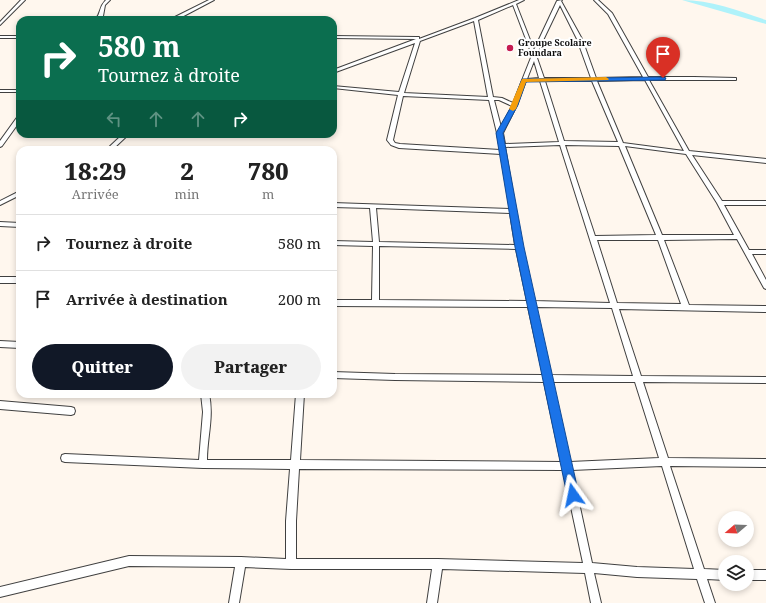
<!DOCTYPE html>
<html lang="fr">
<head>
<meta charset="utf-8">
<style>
	:root { --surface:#fff; --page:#f2f2f2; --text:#222; --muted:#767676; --line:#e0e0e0; --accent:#111827 }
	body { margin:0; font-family:"Noto Serif",serif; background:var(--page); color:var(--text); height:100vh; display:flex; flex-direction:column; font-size:15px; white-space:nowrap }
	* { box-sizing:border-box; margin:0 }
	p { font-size:13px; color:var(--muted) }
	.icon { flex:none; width:22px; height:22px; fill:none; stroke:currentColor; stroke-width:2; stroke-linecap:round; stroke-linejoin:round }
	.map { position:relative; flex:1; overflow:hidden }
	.drawer { position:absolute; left:16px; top:146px; width:321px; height:252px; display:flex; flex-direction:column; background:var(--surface); border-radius:12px; box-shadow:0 2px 6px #0003 }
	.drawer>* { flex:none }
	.top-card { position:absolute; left:16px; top:16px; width:321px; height:122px; border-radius:12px; box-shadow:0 2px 6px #0003; background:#0b6e4f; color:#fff; overflow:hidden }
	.needle { width:26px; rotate:251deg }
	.tools { position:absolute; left:718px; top:511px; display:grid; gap:8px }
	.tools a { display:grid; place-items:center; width:36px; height:36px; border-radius:50%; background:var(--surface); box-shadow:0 2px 6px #0003; font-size:20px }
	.pin { position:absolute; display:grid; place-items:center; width:34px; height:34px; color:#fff; margin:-41px -17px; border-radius:50% 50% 50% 0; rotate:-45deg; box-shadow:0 0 4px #0007 }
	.pin .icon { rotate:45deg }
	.me { position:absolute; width:44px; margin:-22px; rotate:348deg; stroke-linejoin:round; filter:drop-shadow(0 0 3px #0008) }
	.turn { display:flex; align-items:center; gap:14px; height:84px; padding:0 16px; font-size:18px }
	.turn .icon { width:52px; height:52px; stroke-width:2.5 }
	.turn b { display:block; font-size:28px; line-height:34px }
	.lanes { display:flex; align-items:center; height:38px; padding:0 16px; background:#0003; justify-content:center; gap:20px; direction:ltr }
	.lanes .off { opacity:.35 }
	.eta { display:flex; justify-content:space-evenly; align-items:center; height:68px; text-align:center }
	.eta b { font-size:24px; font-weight:800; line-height:28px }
	.action { display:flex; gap:8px; margin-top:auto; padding:8px 16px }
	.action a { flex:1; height:46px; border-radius:24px; background:var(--accent); color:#fff; font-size:16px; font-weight:800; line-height:46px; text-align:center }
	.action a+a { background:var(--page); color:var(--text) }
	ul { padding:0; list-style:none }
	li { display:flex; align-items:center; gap:12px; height:56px; padding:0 16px; border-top:1px solid var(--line) }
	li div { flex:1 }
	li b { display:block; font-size:15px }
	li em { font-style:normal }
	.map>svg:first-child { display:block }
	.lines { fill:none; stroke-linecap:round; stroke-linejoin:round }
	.river { fill:#aff2fa; fill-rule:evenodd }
	.minor-casing { stroke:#404040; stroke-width:2 }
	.minor { fill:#fff; fill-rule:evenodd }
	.route { fill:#1a73e8; stroke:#114b97 }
	.slow { fill:#f59e0b }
	.poi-dot { fill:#c61c51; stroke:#fff; stroke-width:1.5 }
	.labels { text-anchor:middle; stroke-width:4; stroke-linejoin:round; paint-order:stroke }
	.far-poi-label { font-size:9px; font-weight:bold; fill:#0d0d0d; stroke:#fff; text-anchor:start }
</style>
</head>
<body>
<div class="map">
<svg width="766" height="603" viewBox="0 0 766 603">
	<rect width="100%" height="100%" fill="#fff7ee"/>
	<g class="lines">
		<!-- river -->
		<path class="river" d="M682 0C711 0 739 11 766 20V24Z"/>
		<!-- minor casing -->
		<g class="minor-casing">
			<path id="minor" d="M21 0H25L0 25V22Z
				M106 0H110L105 5 103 16 99 20H95C102 12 98 8 106 0Z
				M209 0H214L178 19V20H174L175 17Z
				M519 0H524L516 4 534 50 557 1 562 0 561 1 582 39 596 78 643 77 608 14 594 0H598L612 13 648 77H694L736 78V80H649L689 151 766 159V163L692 155 722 201H766V205H724L749 250H766V254H752L766 280V289L764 288 737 239 664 240 689 305 766 306V312L619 309 641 376 766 377V383L643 382 668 458 766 459V467L670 466 704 569 725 570V580L707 579 715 603H705L697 579 637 577 594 573 601 603H591L585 573 442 569 437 603H427L432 569H291L245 567 239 603H229L235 567 129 566 0 597V587L129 556 241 557 286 559V521L290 469 203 468 65 462 62 461 61 458 62 455 65 454 199 460 203 412 201 394H209C214 417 207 437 207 460H291L296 394H304L300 460 561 462 544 382 395 380 333 378V372L395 374 543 375 528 307 333 306V300H372L373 246 333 245V241L373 242 370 208 333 207V203L510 209 501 154 399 148 391 145 387 140 398 95 333 88V86L399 92 415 43 333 73V70L416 39 333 38V36L417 37H419V39L475 18ZM513 5 532 55 513 103 502 98 493 97 478 20ZM560 5 577 39 591 78H544L536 55ZM474 21 488 97 404 93 420 41ZM534 61 539 78 527 79ZM645 80 684 151 623 143 597 81ZM526 81H540L559 142 505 144 503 133 517 105ZM545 81H592L618 142 564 141ZM403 96 489 100 497 133 500 150 400 144 395 143 393 140ZM494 100H499L512 106 501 127ZM560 145 610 303 534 301 522 247 505 147ZM565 145 619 146 656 235 595 236ZM625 146 686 154 717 203 734 235H662ZM376 208 510 213 515 245 379 242ZM597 240H658L681 304 617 303ZM379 246 516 249 527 301 379 300ZM535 307 612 308 633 376 551 375ZM552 382H635L659 458 570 462ZM662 466 694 569 637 567 592 563 572 470ZM299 469 563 470 583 563 438 559H296V521Z
				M0 36H20V38H0Z
				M0 90H20V92H0Z
				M20 115V121L2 146 0 147V141L18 116Z
				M123 134H129L112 150H106Z
				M20 191V195L0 205V201Z
				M0 222 20 223V227L0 226Z
				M0 277H20V283H0Z
				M0 341 20 342V348L0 347Z
				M0 401 71 407 74 408 75 411 74 414 71 415 0 409Z
				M747 570H766V580H747Z"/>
		</g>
		<!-- minor -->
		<use href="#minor" class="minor"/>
	</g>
	<!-- route -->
	<path class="route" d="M663 77 666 78 665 80 526 82 518 105 503 133 524 247 579 495 577 499 573 501 569 499 567 495 515 247 496 133 512 105 522 79Z"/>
	<!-- slow -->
	<path class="slow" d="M606 77 609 79 608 80 526 82 516 109 513 111 509 109 522 79Z"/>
	<!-- markers -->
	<circle class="poi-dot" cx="510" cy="48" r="4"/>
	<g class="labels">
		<!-- far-poi labels -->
		<g class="far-poi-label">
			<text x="518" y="46">Groupe Scolaire<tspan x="518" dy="10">Foundara</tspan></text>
		</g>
	</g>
</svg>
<div class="tools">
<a><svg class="needle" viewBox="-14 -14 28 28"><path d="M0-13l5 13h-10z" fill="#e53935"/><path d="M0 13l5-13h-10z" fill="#767676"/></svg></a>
<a><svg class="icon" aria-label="layers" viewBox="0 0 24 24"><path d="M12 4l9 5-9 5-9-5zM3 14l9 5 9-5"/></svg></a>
</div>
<div class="pin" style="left:663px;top:78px;background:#d93025"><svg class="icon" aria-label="arrive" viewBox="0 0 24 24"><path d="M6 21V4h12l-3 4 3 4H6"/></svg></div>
<svg class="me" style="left:573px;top:495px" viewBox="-20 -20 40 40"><path d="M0-17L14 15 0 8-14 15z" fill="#1a73e8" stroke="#fff" stroke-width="4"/></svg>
<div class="top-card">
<div class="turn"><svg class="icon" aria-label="right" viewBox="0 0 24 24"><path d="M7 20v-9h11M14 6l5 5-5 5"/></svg><div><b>580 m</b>Tournez à droite</div></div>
<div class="lanes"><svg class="icon off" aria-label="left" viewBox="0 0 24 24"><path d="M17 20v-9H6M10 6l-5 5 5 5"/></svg><svg class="icon off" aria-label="ahead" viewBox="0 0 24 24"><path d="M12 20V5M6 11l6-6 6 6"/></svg><svg class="icon off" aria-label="ahead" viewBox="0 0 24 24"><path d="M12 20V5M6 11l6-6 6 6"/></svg><svg class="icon" aria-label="right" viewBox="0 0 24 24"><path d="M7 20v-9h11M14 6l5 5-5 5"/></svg></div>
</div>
<section class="drawer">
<div class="eta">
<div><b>18:29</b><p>Arrivée</p></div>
<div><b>2</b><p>min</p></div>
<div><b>780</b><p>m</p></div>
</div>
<ul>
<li><svg class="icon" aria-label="right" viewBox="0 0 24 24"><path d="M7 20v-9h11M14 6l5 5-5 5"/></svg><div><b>Tournez à droite</b></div><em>580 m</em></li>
<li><svg class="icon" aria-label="arrive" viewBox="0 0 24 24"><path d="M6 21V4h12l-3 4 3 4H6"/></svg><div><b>Arrivée à destination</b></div><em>200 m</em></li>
</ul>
<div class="action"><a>Quitter</a><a>Partager</a></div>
</section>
</div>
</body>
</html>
